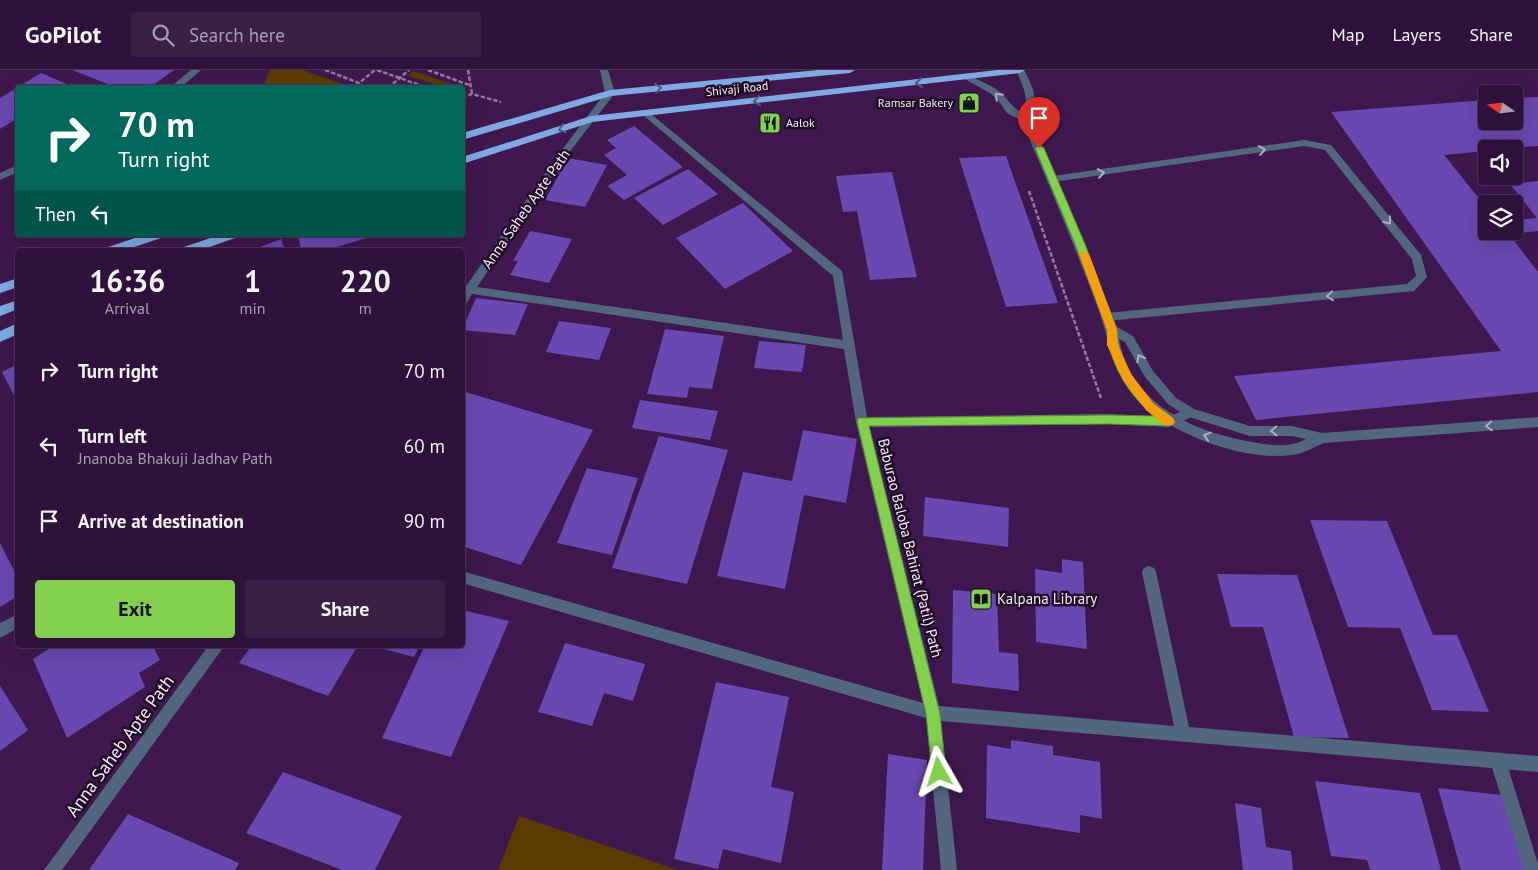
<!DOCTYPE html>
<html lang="en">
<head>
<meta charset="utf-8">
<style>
	:root { --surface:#2f123b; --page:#3b2046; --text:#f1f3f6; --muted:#a79eaf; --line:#4a3255; --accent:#83d04e }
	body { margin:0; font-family:"PT Sans",sans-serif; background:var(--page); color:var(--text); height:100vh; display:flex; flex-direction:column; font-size:19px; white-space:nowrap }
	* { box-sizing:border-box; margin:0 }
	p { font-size:16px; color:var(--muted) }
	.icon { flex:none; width:28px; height:28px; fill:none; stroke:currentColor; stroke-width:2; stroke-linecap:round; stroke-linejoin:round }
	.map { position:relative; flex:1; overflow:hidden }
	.panel { position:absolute; left:15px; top:178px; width:450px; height:400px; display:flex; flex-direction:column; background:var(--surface); border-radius:5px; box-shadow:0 5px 20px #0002,0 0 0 1px var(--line) }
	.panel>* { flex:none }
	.banner { position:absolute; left:15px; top:15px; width:450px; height:152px; border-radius:5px; box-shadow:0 5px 20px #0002,0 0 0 1px var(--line); background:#00695c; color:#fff; overflow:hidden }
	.needle { width:32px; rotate:284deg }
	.tools { position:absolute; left:1478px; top:15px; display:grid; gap:10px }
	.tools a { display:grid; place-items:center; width:45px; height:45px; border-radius:5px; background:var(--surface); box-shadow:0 5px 20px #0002,0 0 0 1px var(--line); font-size:25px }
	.pin { position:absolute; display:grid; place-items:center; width:42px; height:42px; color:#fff; margin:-51px -21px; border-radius:50% 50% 50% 0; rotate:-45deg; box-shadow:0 0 5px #0007 }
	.pin .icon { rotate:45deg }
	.me { position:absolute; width:55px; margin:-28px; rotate:354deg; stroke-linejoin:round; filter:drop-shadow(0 0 4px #0008) }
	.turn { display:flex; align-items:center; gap:18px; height:105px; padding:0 20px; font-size:22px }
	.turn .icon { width:65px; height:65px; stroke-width:2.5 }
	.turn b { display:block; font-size:35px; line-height:42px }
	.then { display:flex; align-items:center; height:48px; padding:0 20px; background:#0003; gap:10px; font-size:19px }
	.eta { display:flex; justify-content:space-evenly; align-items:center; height:85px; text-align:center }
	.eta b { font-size:30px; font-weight:600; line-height:35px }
	.action { display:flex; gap:10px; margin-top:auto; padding:10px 20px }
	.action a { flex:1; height:58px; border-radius:5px; background:var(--accent); color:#111; font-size:20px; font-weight:600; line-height:58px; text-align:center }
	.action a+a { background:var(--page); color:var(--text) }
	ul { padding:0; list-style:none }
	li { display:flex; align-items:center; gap:15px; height:75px; padding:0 20px }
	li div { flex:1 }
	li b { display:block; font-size:19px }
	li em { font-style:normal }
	header { display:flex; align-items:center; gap:30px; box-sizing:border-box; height:70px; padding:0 25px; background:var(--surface); border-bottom:1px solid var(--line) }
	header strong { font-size:24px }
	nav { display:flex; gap:28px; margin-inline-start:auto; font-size:18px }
	.search { width:350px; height:45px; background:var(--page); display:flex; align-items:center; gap:12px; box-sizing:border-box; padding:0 18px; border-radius:5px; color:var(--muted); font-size:19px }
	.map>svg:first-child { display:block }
	.green { fill:#5b3b00 }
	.building { fill:#6a48b1 }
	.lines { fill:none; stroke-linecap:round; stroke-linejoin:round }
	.path { stroke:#9579a0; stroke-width:2.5; stroke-dasharray:4.5 2; stroke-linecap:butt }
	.service { fill:#53667f; fill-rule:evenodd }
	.minor { fill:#53667f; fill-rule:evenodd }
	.tertiary { fill:#53667f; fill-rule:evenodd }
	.trunk { fill:#7ea9e1; fill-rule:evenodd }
	.oneway { stroke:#4e5b83 }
	.oneway2 { stroke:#adaec4 }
	.route { fill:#83d04e; stroke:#558733 }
	.slow { fill:#f59e0b }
	.labels { text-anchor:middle; stroke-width:5; stroke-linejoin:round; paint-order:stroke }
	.far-street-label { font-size:12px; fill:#f7e9fd; stroke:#1e0d25 }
	.far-poi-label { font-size:12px; fill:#f7e9fd; stroke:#1e0d25; text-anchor:end }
	.street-label { font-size:15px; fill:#f7e9fd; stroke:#1e0d25 }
	.poi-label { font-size:15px; fill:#f7e9fd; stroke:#1e0d25; text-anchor:start }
	.near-street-label { font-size:18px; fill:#f7e9fd; stroke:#1e0d25 }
</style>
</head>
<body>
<header>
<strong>GoPilot</strong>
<div class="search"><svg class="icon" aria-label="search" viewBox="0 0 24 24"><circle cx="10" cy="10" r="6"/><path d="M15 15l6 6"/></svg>Search here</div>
<nav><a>Map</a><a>Layers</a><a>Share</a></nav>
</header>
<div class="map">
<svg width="1538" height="800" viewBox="0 0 1538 800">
	<rect width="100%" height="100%" fill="#3f184f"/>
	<!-- green -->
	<path class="green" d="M270 0H302L352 17H263Z
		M413 1 458 16 456 17H445L408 6Z
		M519 746 678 800H498Z"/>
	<!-- building -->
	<path class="building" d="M72 0H174L149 18H118Z
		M41 3 69 15 65 18H18V48L0 59V28Z
		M1538 27V76L1486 79V81L1444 85 1486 137V161H1514V150L1537 148 1510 114 1538 111V161L1509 164 1538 202V322L1256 350 1234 306 1501 281 1331 42 1486 30V51H1514V28Z
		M634 56 683 97 624 130 607 116 627 105 604 85 616 78 607 70Z
		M1006 86 1058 233 1006 237 959 88Z
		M568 88 607 95 585 137 545 130Z
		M688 99 718 124 663 155 634 128Z
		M892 102 917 207 870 210 857 141 843 142 836 106Z
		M743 133 793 181 725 219 676 168Z
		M530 161 572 169 549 213 510 205 518 191H513Z
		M298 165H376L327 180H301Z
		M281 169 285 180H252Z
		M476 228 528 234 515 265 462 260Z
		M559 251 611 258 599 290 546 282Z
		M665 259 724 266 712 319 689 317 687 328 647 324Z
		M759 271 806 275 802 302 754 298Z
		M18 294V333L2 302Z
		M462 321 593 360 521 495 462 476Z
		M640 330 718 341 710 370 632 358Z
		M803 360 857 369 846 433 804 425 785 519 717 506 743 402 792 411Z
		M659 366 728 380 687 514 612 498Z
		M587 398 638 408 612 485 557 473Z
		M925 427 1009 438 1008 477 923 466Z
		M1310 450 1387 451 1433 565H1457L1489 642 1432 640 1400 558 1348 557Z
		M0 473 18 508V526L0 537Z
		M1062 489 1083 492 1087 579 1036 572 1035 499 1062 503Z
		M1217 504 1297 505 1349 668 1294 667 1263 557H1231Z
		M953 520 997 524 999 582 1018 584 1019 621 952 613Z
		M462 540 509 551 451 687 382 668 425 575H462Z
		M565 573 645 594 633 631 604 623 592 656 538 642Z
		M55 575H152L160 590 139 603 145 617 67 668 33 589Z
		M252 575H350L357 577 328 626 239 593Z
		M368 575H420L414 587Z
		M716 612 789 627 771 717 794 722 781 793 723 779 718 799 674 789Z
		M0 616 28 660 0 681Z
		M1011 670 1053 676V685L1100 692 1102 749 1080 745V763L986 748 987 675 1011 679Z
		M888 684 927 690 923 800H882Z
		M283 702 402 746 375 800H342L246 763Z
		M1315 711 1420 723 1441 800H1370L1367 790 1331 786Z
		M1438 718 1502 725 1525 800H1461Z
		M1235 733 1261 738 1266 777 1291 781 1293 800H1243Z
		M128 744 239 793 235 800H89Z"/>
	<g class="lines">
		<!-- path -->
		<path class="path" d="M325 0 359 13 375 0
			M377 0 428 18
			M428 0 469 15
			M468 0 472 24
			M388 18 409 0
			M462 27 472 24 501 32
			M1029 121 1101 328"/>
		<!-- service -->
		<path class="service" d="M191 0H201L180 18H169Z
			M1304 70 1331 75 1421 185 1427 207 1414 221 1107 251 1103 250 1101 247 1107 243 1407 214 1416 206 1412 189 1325 80 1304 76 1053 112 1048 109 1053 106Z
			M18 95V102L0 110V103Z
			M1498 683 1503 686 1506 691 1538 794V800H1524L1490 691 1493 686Z"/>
		<!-- minor -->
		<path class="minor" d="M600 0H608L615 23 561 93 477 217 843 270 833 206 643 45V41L646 40 842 201 867 347 1109 344 1168 347 1190 338 1194 340 1196 343 1194 346 1169 357 1109 354 869 357 939 636 1174 656 1142 502 1144 498 1149 496 1154 498 1156 502 1189 657 1538 686V702L941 651 957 800H941L926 648 462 513V501L923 633 856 352 844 279 472 224 466 234 462 235V222L555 89 605 23Z
			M18 544V558L0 568V553Z
			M209 575H225L62 800H44Z"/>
		<!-- tertiary -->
		<path class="tertiary" d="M1016 0H1024C1033 17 1039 30 1030 48L1076 154 1117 257 1133 266 1153 301 1176 328 1194 339 1250 356H1292L1322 363 1538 347V357L1323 373C1313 378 1303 384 1291 385 1242 392 1154 360 1127 316 1111 291 1107 263 1097 235 1073 173 1048 111 1021 50L1007 43 998 30 990 23 963 8 967 5 970 6C979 10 988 14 996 19 1007 26 1011 38 1023 43 1030 27 1022 15 1016 0ZM1119 269 1125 272 1145 307 1168 334 1186 346 1250 366H1292L1306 369C1288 379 1267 375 1247 371 1189 360 1130 332 1119 269Z"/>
		<!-- trunk -->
		<path class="trunk" d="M818 0H855L850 3 611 26 462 70V63L610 20Z
			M997 0H1025L1020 3 592 52 462 94V87L591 46Z
			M144 165H163L161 168 125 180H106L108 177Z
			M219 165H237L235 168 201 180H182L184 177Z
			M18 208V217L0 223V214Z
			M18 230V239L0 246V236Z
			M18 253V264L0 272V261Z"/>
	</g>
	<!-- one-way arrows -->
	<defs><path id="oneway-chevron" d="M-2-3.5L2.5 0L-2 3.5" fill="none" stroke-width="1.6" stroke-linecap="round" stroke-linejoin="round" transform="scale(1.25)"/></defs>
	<g class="oneway">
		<use href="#oneway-chevron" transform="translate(919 13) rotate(174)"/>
		<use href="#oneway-chevron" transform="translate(658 18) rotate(-6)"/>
		<use href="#oneway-chevron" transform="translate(757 31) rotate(174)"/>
		<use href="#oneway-chevron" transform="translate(562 59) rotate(162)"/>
	</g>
	<g class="oneway2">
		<use href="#oneway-chevron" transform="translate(998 26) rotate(-135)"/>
		<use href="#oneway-chevron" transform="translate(1262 80) rotate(-8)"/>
		<use href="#oneway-chevron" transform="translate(1101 103) rotate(-8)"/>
		<use href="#oneway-chevron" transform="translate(1388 151) rotate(52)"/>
		<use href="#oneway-chevron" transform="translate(1330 226) rotate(175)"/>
		<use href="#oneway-chevron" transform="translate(1140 288) rotate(-119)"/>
		<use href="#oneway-chevron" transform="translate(1489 356) rotate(176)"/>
		<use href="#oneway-chevron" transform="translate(1274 361) rotate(179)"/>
		<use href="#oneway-chevron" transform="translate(1207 366) rotate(-162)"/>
	</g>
	<!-- route -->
	<path class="route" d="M1039 75 1044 78 1085 174 1117 260C1118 287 1134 315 1154 334 1160 340 1170 343 1175 352L1170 356 1109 354 869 356 940 644 946 702 944 707 939 709 934 707 932 702 926 644 857 352 858 348 1109 345 1155 346C1130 328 1108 292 1107 260L1075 174 1035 78Z"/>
	<!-- slow -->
	<path class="slow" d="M1084 181 1089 184 1117 260 1118 275 1131 304 1154 334 1173 348 1175 352 1173 355H1164L1146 340 1123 310 1107 275V260L1079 184Z"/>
	<!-- icons -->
	<defs>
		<g id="shop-square" transform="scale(1.125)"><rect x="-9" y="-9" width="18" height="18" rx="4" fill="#83d04e" stroke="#1e0d25"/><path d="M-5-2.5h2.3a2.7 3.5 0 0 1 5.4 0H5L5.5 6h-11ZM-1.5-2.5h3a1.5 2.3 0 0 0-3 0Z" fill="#111"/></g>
		<g id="restaurant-square" transform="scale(1.125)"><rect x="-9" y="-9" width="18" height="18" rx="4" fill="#83d04e" stroke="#1e0d25"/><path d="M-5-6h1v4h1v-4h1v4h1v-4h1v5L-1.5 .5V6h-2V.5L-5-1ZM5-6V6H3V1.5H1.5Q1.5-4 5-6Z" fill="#111"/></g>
		<g id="library-square" transform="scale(1.125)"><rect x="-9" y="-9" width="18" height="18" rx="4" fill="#83d04e" stroke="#1e0d25"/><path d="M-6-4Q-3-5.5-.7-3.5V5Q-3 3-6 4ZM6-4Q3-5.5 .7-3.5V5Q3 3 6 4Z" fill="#111"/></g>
	</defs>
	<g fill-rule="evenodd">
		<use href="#shop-square" x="969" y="33"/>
		<use href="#restaurant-square" x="770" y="53"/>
		<use href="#library-square" x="981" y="529"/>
	</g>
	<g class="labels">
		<!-- far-street labels -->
		<g class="far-street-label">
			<text transform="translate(737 19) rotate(-6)" y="4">Shivaji Road</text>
		</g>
		<!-- far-poi labels -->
		<g class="far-poi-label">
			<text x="953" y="37">Ramsar Bakery</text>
			<text x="786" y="57" text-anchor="start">Aalok</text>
		</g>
		<!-- street labels -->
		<g class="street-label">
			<text transform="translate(526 139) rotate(-55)" y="5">Anna Saheb Apte Path</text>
			<text transform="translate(910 478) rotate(76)" y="5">Baburao Baloba Bahirat (Patil) Path</text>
		</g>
		<!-- poi labels -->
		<g class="poi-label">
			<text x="997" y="534">Kalpana Library</text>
		</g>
		<!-- near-street labels -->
		<g class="near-street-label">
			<text transform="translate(120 676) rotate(-54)" y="6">Anna Saheb Apte Path</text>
		</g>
	</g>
</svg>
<div class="tools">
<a><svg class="needle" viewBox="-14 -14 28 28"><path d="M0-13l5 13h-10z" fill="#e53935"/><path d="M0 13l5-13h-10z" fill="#a79eaf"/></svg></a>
<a><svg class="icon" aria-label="sound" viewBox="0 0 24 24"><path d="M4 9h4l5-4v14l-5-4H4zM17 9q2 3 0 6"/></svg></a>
<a><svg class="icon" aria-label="layers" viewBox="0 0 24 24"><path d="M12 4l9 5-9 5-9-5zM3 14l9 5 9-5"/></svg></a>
</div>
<div class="pin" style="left:1039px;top:78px;background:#d93025"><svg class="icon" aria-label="arrive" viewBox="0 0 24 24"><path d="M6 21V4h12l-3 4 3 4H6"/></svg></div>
<svg class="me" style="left:939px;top:702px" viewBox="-20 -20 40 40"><path d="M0-17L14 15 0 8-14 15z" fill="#83d04e" stroke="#fff" stroke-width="4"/></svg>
<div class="banner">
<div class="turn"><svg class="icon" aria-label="right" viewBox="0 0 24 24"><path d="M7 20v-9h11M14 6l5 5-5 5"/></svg><div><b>70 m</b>Turn right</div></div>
<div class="then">Then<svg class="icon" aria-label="left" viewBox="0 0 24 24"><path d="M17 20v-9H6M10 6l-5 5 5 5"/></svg></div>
</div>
<section class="panel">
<div class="eta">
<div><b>16:36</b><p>Arrival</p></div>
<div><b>1</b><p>min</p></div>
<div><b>220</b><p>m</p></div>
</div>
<ul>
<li><svg class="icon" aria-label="right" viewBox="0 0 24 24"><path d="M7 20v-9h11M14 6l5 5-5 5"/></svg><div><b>Turn right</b></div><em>70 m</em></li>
<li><svg class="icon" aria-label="left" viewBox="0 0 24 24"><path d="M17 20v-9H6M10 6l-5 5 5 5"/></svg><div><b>Turn left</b><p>Jnanoba Bhakuji Jadhav Path</p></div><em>60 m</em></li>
<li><svg class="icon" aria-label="arrive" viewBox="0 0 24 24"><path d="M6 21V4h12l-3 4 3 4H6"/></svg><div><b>Arrive at destination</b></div><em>90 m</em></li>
</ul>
<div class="action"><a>Exit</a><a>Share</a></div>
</section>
</div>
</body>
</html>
